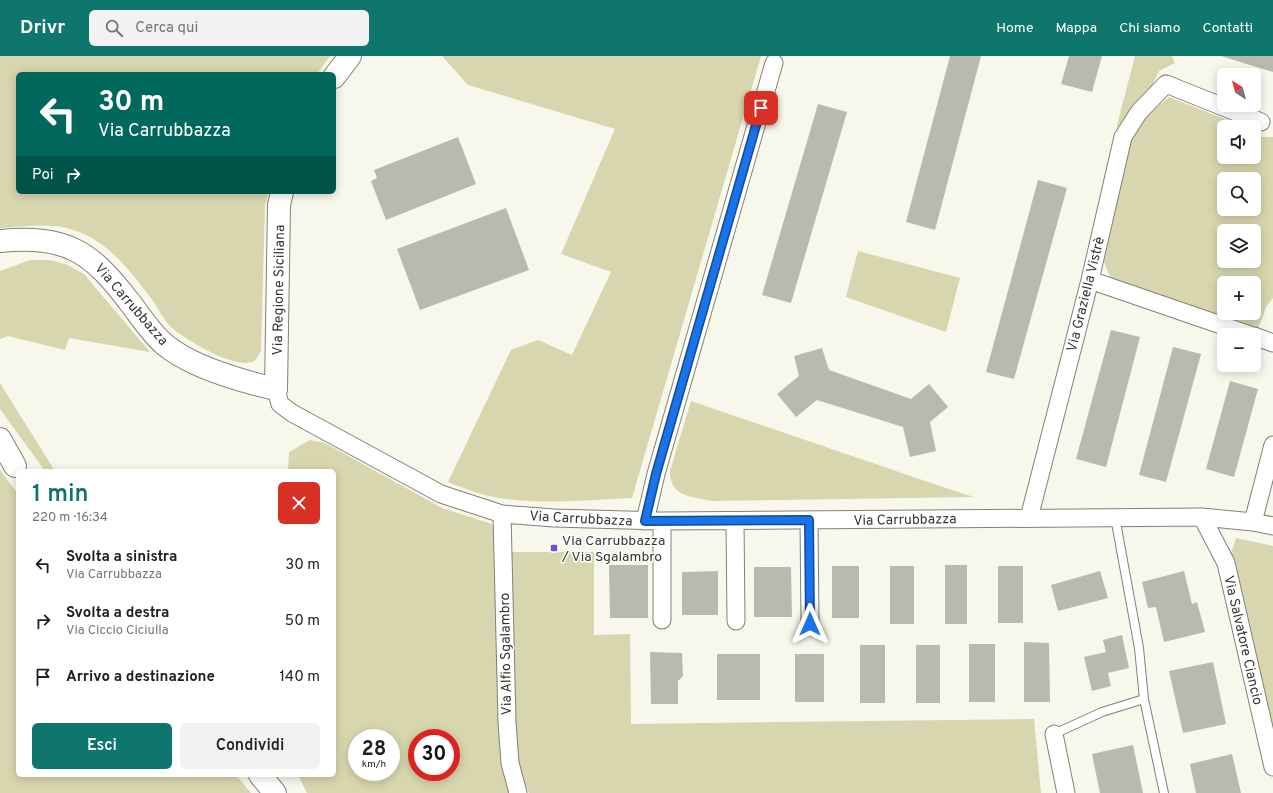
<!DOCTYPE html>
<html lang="it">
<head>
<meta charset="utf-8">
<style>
	:root { --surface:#fff; --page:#f2f2f2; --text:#202124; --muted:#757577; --accent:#0f766e }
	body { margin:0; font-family:Overpass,sans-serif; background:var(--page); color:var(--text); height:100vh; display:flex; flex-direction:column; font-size:15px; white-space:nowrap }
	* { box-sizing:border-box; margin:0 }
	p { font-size:13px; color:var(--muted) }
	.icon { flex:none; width:22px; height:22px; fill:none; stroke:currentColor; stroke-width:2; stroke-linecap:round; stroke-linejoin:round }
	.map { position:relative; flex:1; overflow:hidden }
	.details { position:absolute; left:16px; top:413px; width:320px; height:308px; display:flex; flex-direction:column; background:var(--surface); border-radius:6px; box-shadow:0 2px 10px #0003 }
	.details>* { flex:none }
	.top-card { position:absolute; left:16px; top:16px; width:320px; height:122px; border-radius:6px; box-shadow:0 2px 10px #0003; background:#00695c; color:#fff; overflow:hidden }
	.needle { width:26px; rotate:324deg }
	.tools { position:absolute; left:1217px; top:12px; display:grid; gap:8px }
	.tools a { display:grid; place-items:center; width:44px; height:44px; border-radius:6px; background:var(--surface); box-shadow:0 2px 10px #0003; font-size:20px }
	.speed { position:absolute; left:348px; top:673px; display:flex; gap:8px; font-size:20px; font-weight:700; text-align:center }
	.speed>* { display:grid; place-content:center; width:52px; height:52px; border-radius:50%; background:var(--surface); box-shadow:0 2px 10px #0003; line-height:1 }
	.speed small { font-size:10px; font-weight:400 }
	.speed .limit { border:6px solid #d22; background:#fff; color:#111 }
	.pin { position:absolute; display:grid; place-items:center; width:34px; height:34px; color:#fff; margin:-17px; border-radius:8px; box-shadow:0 2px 6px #0006 }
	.me { position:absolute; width:44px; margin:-22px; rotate:0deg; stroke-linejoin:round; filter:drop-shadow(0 0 3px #0008) }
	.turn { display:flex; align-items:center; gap:14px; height:84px; padding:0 16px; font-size:18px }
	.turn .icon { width:52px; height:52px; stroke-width:2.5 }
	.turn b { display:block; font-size:28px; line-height:34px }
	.then { display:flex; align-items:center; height:38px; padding:0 16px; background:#0003; gap:8px; font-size:15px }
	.round { display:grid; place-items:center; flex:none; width:42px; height:42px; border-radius:6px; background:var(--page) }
	.head { display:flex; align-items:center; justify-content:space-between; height:68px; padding:0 16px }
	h1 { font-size:24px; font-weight:600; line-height:30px; color:var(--accent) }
	.primary-button { display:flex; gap:8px; margin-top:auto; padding:8px 16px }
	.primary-button a { flex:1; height:46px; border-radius:6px; background:var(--accent); color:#fff; font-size:16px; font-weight:600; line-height:46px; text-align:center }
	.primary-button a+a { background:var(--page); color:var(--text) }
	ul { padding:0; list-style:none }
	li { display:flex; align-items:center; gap:12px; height:56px; padding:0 16px }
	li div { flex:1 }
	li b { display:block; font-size:15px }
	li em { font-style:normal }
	header { display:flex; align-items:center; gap:24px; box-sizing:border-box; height:56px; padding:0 20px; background:var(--accent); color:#fff }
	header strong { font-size:19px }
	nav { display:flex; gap:22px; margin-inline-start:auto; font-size:14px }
	.search { width:280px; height:36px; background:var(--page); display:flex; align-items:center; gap:10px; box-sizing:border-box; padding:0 14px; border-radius:6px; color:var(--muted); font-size:15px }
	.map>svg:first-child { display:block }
	.green { fill:#d8d6ae; fill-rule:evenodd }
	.building { fill:#b9b9ae }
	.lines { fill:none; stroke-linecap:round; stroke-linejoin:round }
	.service-casing { stroke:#818177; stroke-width:10 }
	.minor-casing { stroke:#818177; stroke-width:19 }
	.secondary-casing { stroke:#818177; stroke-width:24 }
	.primary-casing { stroke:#818177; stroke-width:24 }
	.service { stroke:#fff; stroke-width:8 }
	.minor { stroke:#fff; stroke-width:17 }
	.secondary { stroke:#fff; stroke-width:22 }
	.primary { stroke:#fff; stroke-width:22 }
	.route-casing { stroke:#114b97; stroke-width:10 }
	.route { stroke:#1a73e8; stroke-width:7 }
	.poi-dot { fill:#7152cc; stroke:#fff; stroke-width:1.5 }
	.labels { text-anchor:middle; stroke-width:3; stroke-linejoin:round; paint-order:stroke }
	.street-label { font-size:14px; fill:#363632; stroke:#fff }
	.poi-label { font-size:14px; fill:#363632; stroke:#fff; text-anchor:start }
</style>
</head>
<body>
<header>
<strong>Drivr</strong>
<div class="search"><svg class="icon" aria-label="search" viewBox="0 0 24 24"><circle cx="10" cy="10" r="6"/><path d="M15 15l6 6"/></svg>Cerca qui</div>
<nav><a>Home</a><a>Mappa</a><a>Chi siamo</a><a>Contatti</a></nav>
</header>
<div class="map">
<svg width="1273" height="737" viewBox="0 0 1273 737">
	<rect width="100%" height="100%" fill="#f7f7ec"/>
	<!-- green -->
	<path class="green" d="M0 0H330L317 18H18V136H268L265 150 261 295C259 298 257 303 254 305 237 315 186 284 172 272 164 265 159 254 153 245 136 222 117 197 92 182 60 164 35 170 0 172Z
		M442 0H761L632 442C584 444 535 450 489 440 475 437 461 431 448 426L511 294 538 284 572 299 611 216 561 198 615 73 468 29Z
		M1135 0H1172L1175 7 1159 15 1152 30 1116 73Z
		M1169 41 1244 71H1224V101H1254V78L1258 81H1273V242L1266 251 1258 273 1110 221 1104 206 1129 86 1145 61ZM1224 123H1254V153H1224ZM1224 175H1254V205H1224ZM1224 227H1254V257H1224Z
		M858 195 960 222 946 276 846 241Z
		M30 204H50L68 209 84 218 150 296 69 282 65 294 8 280 0 283V215Z
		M0 327 55 415H45L0 353Z
		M691 345 940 430 974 441 711 445C690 440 670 441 670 415Z
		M310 384 325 387 442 452 495 469 502 711 511 737H307L298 719H334V415H288L289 396ZM357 682H391V716H357ZM417 682H451V716H417Z
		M0 414 18 438V719H236L251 737H0Z
		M1236 482 1273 490V681L1230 500Z
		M510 496H594V579L630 578 631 668 1034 663 1041 737H529L517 709 514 668Z"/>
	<!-- building -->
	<path class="building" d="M950 0H981L935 174 906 166Z
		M1069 0H1102L1092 36 1061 28Z
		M1221 0H1273V16Z
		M818 48 847 56 791 247 762 239Z
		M458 81 476 128 386 164 371 125 377 122 374 114Z
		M1038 124 1067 132 1014 323 986 316Z
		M506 152 529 214 420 254 397 193Z
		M1111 274 1140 281 1106 411 1076 403Z
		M1173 291 1201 298 1166 426 1139 419Z
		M822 292 829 314 911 343 929 328 948 351 930 366 936 395 910 401 903 371 817 344 796 361 777 338 799 320 794 300Z
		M1230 325 1258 333 1234 421 1206 413Z
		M609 509H648V562H610Z
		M945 509H967V568H945Z
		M832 510H859V562H832Z
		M890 510H914V568H890Z
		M998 510H1023V567H998Z
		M754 511H791L792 561H754Z
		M718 515V559H682V516Z
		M1100 515 1108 542 1058 555 1051 529Z
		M1184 515 1192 548 1197 546 1205 576 1164 586 1156 551 1148 552 1142 526Z
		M1122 579 1129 612 1108 617 1111 630 1092 635 1084 601 1106 596 1103 584Z
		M1024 586 1049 587 1050 646H1024Z
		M969 588H995V646H969Z
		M860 589H885V647H860Z
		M916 589H940V647H916Z
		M650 596 682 597 683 620 678 625V648H651Z
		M717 598H760V644H717Z
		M795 598H824V646H795Z
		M1213 606 1226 668 1183 677 1169 615Z
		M1133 689 1143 737H1100L1092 698Z
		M1232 698 1241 737H1196L1190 708Z"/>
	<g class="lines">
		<!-- service casing -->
		<g class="service-casing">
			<path id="service" d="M1115 461 1139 592 1144 643 1164 737
				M1054 678 1102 656 1144 643"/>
		</g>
		<!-- minor casing -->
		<g class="minor-casing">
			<path id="minor" d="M1090 224 1250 279
				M1254 280 1273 287
				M276 333 280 348 292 357 441 438 502 458 554 462 662 465 1202 461 1253 466 1273 470
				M502 458 507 666 510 707 518 737
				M1202 461 1226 507 1273 711
				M1029 462 1090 224 1123 81 1139 56 1166 28 1261 66
				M809 464 810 567
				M645 465 656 418 774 7
				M662 465V564
				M735 465 736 565
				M1253 466 1273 389
				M1054 678 1066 737"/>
		</g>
		<!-- secondary casing -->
		<g class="secondary-casing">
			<path id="secondary" d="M334 21 350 0
				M0 185C67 179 91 195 131 248 141 261 151 277 164 288 191 311 241 325 276 333L279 149 282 136"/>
		</g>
		<!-- primary casing -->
		<g class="primary-casing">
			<path id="primary" d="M0 383 15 410
				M260 719 275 737"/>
		</g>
		<!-- service -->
		<use href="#service" class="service"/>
		<!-- minor -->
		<use href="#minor" class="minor"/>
		<!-- secondary -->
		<use href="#secondary" class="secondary"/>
		<!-- primary -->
		<use href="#primary" class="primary"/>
	</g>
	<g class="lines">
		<!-- route casing -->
		<g class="route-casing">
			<path id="route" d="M761 52 656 418 645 465 809 464 810 568"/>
		</g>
		<!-- route -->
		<use href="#route" class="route"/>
	</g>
	<!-- markers -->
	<rect class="poi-dot" x="550" y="488" width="8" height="8" rx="2"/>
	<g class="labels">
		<!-- street labels -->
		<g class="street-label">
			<text transform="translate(278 234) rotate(-89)" y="5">Via Regione Siciliana</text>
			<text transform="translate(1085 238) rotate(-76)" y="5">Via Graziella Vistrè</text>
			<text transform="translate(132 248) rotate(49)" y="5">Via Carrubbazza</text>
			<text transform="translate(581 462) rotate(3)" y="5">Via Carrubbazza</text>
			<text transform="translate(905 463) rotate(-1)" y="5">Via Carrubbazza</text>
			<text transform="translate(1244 584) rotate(77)" y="5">Via Salvatore Ciancio</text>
			<text transform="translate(505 598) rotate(-91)" y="5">Via Alfio Sgalambro</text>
		</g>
		<!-- poi labels -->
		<g class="poi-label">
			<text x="562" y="489">Via Carrubbazza<tspan x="562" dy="16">/ Via Sgalambro</tspan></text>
		</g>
	</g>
</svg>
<div class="tools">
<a><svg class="needle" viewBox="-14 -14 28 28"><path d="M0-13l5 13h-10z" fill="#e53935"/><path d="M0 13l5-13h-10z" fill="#757577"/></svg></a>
<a><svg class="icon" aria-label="sound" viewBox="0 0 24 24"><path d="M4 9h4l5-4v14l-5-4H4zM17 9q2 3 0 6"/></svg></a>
<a><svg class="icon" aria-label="search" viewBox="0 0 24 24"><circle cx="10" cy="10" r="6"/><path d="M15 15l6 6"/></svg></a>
<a><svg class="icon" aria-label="layers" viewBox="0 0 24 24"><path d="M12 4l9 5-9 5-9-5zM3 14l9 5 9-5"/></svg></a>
<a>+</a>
<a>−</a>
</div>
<div class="speed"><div>28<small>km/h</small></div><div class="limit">30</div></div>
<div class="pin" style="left:761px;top:52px;background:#d93025"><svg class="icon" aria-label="arrive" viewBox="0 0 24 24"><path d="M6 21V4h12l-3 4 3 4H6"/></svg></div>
<svg class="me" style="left:810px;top:568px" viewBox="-20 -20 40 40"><path d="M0-17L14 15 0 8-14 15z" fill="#1a73e8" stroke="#fff" stroke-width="4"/></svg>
<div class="top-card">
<div class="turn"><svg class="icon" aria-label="left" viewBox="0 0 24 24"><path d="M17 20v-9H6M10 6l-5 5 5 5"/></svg><div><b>30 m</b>Via Carrubbazza</div></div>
<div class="then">Poi<svg class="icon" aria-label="right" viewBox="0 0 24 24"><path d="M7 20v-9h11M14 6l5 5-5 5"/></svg></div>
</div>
<section class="details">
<div class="head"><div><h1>1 min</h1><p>220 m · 16:34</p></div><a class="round" style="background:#d93025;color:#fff"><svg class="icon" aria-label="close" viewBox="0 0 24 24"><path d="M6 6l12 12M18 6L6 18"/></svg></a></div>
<ul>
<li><svg class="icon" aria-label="left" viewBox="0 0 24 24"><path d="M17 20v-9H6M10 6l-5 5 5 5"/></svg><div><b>Svolta a sinistra</b><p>Via Carrubbazza</p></div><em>30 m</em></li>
<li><svg class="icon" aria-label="right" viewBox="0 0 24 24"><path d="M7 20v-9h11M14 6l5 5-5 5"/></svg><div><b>Svolta a destra</b><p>Via Ciccio Ciciulla</p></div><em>50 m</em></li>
<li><svg class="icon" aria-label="arrive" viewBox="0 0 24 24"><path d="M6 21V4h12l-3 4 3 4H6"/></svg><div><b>Arrivo a destinazione</b></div><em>140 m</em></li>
</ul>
<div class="primary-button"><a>Esci</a><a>Condividi</a></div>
</section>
</div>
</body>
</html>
